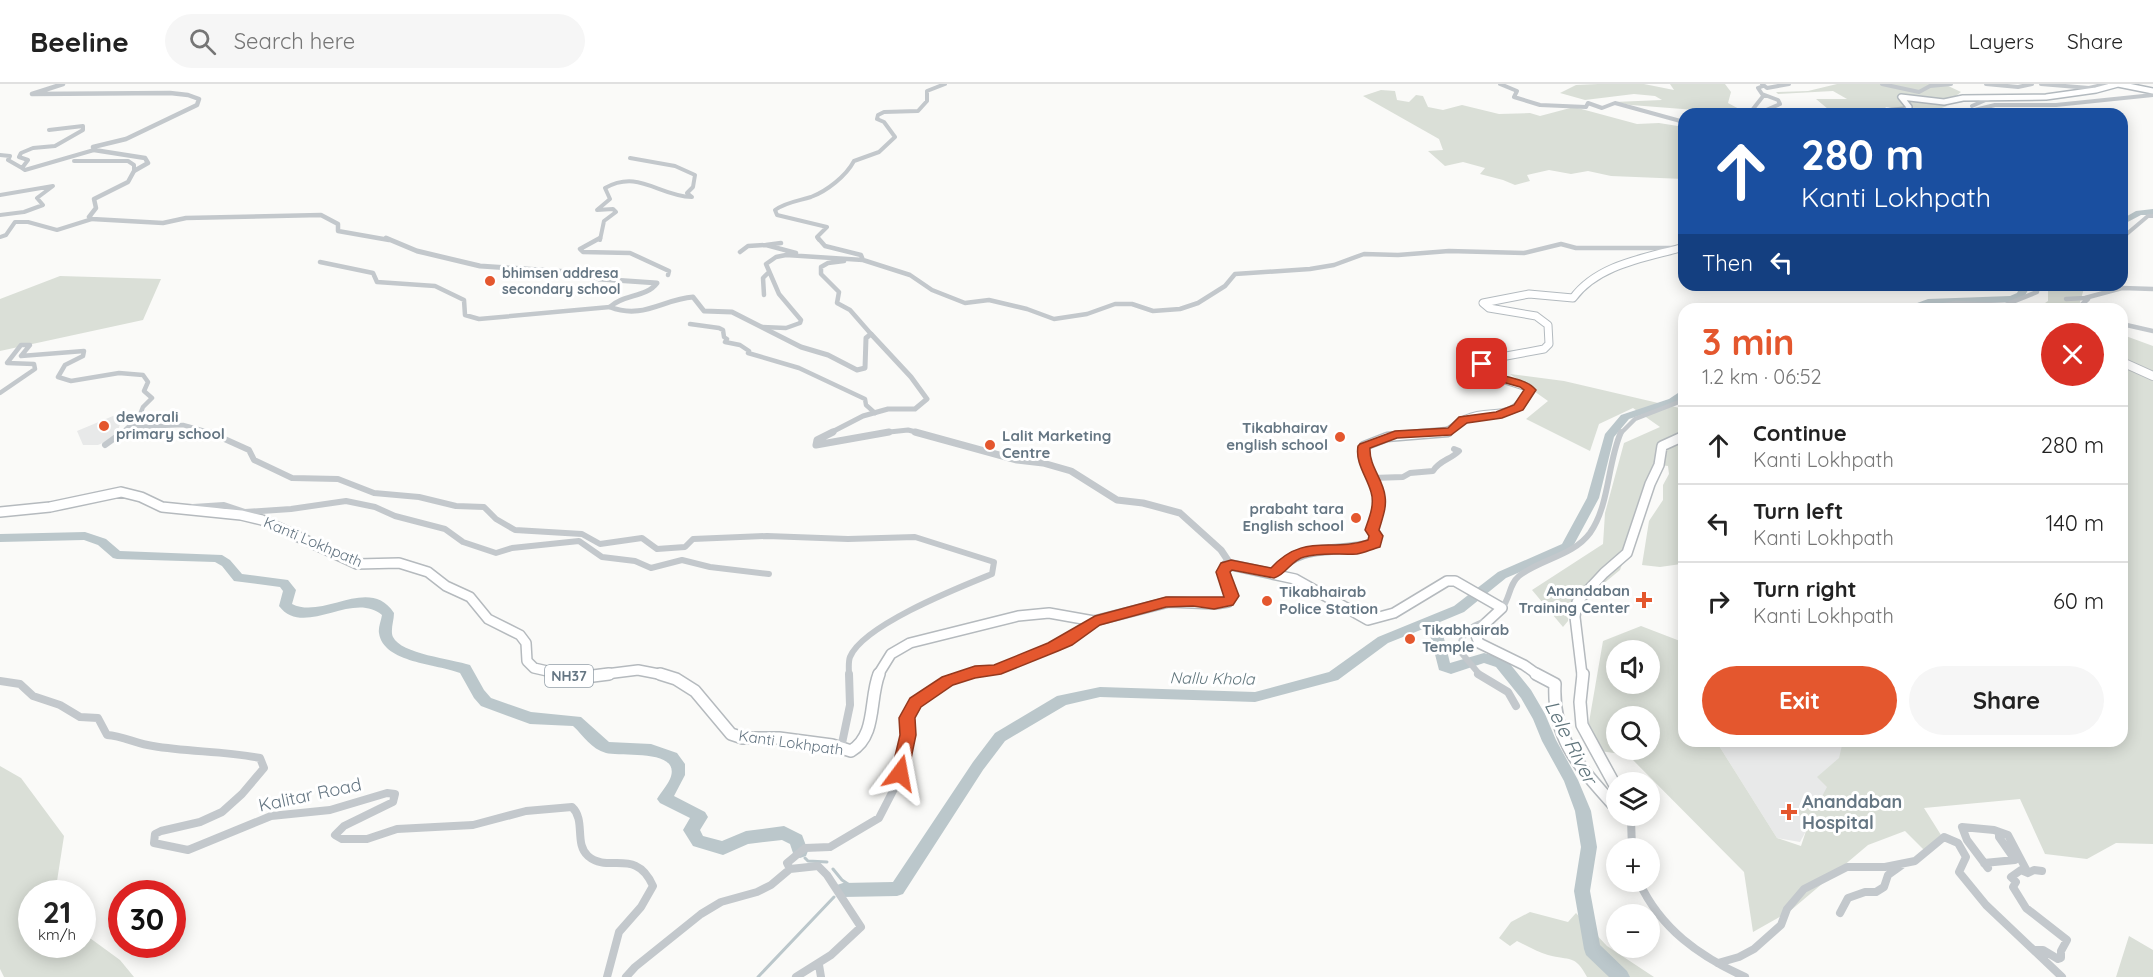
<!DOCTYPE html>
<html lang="en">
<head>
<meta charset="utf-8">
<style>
	:root { --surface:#fff; --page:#f6f6f6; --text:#222; --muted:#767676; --line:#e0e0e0; --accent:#e4572e }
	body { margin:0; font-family:Quicksand,sans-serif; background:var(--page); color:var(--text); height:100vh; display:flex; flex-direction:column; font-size:22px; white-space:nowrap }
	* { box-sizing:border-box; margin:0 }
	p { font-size:20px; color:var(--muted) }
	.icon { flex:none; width:33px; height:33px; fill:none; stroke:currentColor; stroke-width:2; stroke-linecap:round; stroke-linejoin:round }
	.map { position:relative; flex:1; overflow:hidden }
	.sheet { position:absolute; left:1678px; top:219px; width:450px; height:444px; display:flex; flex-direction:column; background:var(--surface); border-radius:18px; box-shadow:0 3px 15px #0003 }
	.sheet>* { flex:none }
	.banner { position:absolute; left:1678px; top:24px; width:450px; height:183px; border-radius:18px; box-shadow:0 3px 15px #0003; background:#1a4fa0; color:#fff; overflow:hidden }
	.fabs { position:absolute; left:1606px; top:556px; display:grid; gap:12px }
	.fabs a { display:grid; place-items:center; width:54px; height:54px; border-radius:50%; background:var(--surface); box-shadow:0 3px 15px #0003; font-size:30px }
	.speed { position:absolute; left:18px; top:796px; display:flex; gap:12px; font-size:30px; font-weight:700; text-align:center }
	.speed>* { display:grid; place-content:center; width:78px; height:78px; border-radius:50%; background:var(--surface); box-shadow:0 3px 15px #0003; line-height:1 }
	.speed small { font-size:15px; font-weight:400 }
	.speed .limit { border:9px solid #d22; background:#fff; color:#111 }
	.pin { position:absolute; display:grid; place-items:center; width:51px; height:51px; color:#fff; margin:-26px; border-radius:12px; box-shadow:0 3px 9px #0006 }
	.me { position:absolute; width:66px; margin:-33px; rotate:13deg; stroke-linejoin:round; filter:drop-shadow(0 0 4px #0008) }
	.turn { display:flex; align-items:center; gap:21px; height:126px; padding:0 24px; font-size:27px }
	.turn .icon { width:78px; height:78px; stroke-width:2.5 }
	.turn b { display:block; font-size:42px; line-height:51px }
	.then { display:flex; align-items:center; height:57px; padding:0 24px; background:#0003; gap:12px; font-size:22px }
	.round { display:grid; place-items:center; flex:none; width:63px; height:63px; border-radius:32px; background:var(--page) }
	.head { display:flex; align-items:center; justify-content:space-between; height:102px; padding:0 24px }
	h1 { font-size:36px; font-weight:800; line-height:45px; color:var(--accent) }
	.primary-button { display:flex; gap:12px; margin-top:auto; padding:12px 24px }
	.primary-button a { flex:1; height:69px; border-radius:36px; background:var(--accent); color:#fff; font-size:24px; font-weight:800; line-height:69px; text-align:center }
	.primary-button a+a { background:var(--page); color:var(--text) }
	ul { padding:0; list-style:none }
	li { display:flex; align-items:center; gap:18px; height:78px; padding:0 24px; border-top:2px solid var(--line) }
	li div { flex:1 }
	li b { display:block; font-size:22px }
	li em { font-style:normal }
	header { display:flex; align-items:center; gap:36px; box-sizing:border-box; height:84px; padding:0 30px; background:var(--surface); border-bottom:2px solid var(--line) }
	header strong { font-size:28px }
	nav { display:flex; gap:33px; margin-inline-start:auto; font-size:21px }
	.search { width:420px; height:54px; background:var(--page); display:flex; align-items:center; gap:15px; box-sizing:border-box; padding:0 21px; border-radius:33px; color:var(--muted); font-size:22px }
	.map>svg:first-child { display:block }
	.built { fill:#e8e9e9 }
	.green { fill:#dadfd7; fill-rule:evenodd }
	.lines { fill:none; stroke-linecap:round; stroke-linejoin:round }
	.stream { stroke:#bbc7cb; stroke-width:3 }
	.river { fill:#bbc7cb; fill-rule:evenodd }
	.secondary-far2-casing { stroke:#b3babf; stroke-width:8 }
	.secondary-far1-casing { stroke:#b3babf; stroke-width:9 }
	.secondary-casing { stroke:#b3babf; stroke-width:11 }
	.primary-far2-casing { stroke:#b5babe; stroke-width:10 }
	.primary-far1-casing { stroke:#b5babe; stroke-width:12 }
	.primary-casing { stroke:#b5babe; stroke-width:14 }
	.minor-far3 { stroke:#c3c8cc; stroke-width:4 }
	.minor-far2 { stroke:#c3c8cc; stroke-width:4.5 }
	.minor-far1 { stroke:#c3c8cc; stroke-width:6 }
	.minor { stroke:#c3c8cc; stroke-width:8 }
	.tertiary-far3 { stroke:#c3c8cc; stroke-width:4.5 }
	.tertiary-far2 { stroke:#c3c8cc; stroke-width:5 }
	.tertiary-far1 { stroke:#c3c8cc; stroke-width:7 }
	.tertiary { stroke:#c3c8cc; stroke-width:8 }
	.secondary-far2 { stroke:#fff; stroke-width:5 }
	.secondary-far1 { stroke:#fff; stroke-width:7 }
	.secondary { stroke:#fff; stroke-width:8 }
	.primary-far2 { stroke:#fff; stroke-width:8 }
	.primary-far1 { stroke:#fff; stroke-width:9 }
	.primary { stroke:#fff; stroke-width:11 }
	.route { fill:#e4572e; stroke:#94391e; stroke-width:1.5 }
	.poi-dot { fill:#e4572e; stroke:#fff; stroke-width:2 }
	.labels { text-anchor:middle; stroke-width:6; stroke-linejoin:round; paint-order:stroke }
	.far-poi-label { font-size:14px; font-weight:bold; fill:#657683; stroke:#fff; text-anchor:start }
	.shield { fill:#fff; stroke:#939fa8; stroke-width:1.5 }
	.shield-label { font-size:14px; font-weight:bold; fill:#657683 }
	.poi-label { font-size:15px; font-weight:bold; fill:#657683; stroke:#fff; text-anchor:start }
	.street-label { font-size:15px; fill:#657683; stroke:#fff }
	.water-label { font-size:16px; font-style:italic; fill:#60757c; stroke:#fff }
	.near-street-label { font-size:18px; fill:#657683; stroke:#fff }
	.near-poi-label { font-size:18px; font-weight:bold; fill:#657683; stroke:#fff; text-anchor:start }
	.near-water-label { font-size:20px; font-style:italic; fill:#60757c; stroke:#fff }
</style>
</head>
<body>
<header>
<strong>Beeline</strong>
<div class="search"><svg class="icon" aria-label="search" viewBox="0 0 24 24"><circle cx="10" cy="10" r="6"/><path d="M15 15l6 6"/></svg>Search here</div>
<nav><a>Map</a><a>Layers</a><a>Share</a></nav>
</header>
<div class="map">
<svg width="2153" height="893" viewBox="0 0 2153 893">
	<rect width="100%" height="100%" fill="#fafaf8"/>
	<!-- built -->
	<path class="built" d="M113 332 121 337 116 353 98 361H83L77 347Z
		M1716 657H1856L1800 758 1777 754Z"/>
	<!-- green -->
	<path class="green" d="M1598 0H1644L1674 6 1670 0H1725L1731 8 1728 19 1741 26 1738 30H1720L1721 28 1631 21 1614 18 1662 16 1655 12 1634 10 1585 16 1560 9 1576 1Z
		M1837 0H1944L1961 8 1952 15 1942 18 1947 22 1936 26 1937 30H1923L1886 23 1881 30H1816L1828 25 1816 15H1847L1833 7 1778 10 1776 8 1808 7Z
		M1381 6 1395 7 1397 16 1409 18 1416 11 1423 12 1428 23 1443 26 1462 21 1499 30 1530 29 1540 32 1574 23 1637 40 1659 39 1684 43V95L1611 92 1588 87 1571 90 1549 86 1527 91 1530 97 1515 101 1503 96 1480 90 1485 84 1463 78 1445 82 1428 67 1443 66 1439 55 1363 12Z
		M60 192 161 195 143 236 0 267V215Z
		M2048 201H2085L2078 225H2036L2048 217Z
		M2123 251 2153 262V760L2116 759 2087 775 2045 770 2020 715 1924 724 1941 751 1924 766 1905 747 1868 761 1790 827 1753 848 1744 788 1628 671 1600 667 1588 644 1603 557 1641 542 1680 557 1684 541V657H1716L1777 754 1801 762 1808 741 1798 728 1809 716 1819 718 1827 703 1817 693 1839 674 1843 657H2122ZM1617 567H1650V600H1617ZM1617 633H1650V666H1617Z
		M1510 290 1564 297 1684 325V484L1681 480 1660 483 1642 481 1649 437 1663 416V401L1669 390 1668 382 1660 381 1649 414 1634 430 1633 451 1620 486 1569 528 1568 537 1563 543 1532 506 1603 460 1605 429 1624 359 1660 343 1633 324 1599 340 1590 367 1526 335 1548 317Z
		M0 682 21 694 64 752 55 810H32V861H82L83 849 120 876 134 893H4L0 885Z
		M1530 828 1568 838 1576 829 1607 862 1654 893H1587C1575 870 1570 877 1548 871 1538 868 1527 862 1517 857L1510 862 1499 854 1511 838Z
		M2129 852 2153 866V893H2116Z"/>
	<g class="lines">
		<!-- stream -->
		<path class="stream" d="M805 774 808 777 827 778
			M833 785 842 796 857 806
			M758 893 834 813"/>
		<!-- river -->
		<path class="river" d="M2153 125V131H2141L2122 141V135L2136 127Z
			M2021 201H2031L2024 213 2012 218 1929 221 1916 225H1901L1928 215 2010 212 2017 209Z
			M1684 305V313L1677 319 1629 335 1614 353 1599 414 1571 466 1506 494 1464 528 1440 538 1450 579 1484 569 1506 575 1531 606 1545 630 1556 656 1578 696 1591 727 1597 763 1590 807 1600 861 1627 887 1630 893H1609L1586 871 1584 865 1574 807 1581 763 1575 727 1564 697 1542 657 1533 635 1521 614 1496 583 1484 579 1451 590 1439 586 1428 543 1388 559 1338 596 1255 618 1100 613 1066 621 1005 657 983 686 903 810 897 812 843 813 837 811 835 806 837 801 843 799 893 798 973 678 995 649 1057 612 1100 603 1255 608 1329 588 1378 553 1454 522 1498 488 1562 460 1587 414 1605 350 1621 331 1669 315Z
			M85 448 106 455 120 467 222 471 230 476 242 490 288 496 296 506 292 520C324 536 369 491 394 529 394 537 390 546 393 553 401 570 452 575 470 581L484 606 491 614 531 628 581 633 609 658 651 660 677 669 685 680V691L674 712 705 728 708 733 700 746 703 752 722 757 746 747 784 742 802 751 808 767 806 772 800 774 794 772 790 760 782 756 748 760 723 771 693 762 683 746 690 734 660 719 657 715C661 708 667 702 670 695 683 664 620 673 606 669 591 665 584 652 573 642L530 640 481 622 474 614 460 589C438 580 383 579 379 549 378 544 381 537 382 531 352 506 304 555 279 522L283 507 280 503 234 497 222 482 215 478 117 475 113 474 98 461 84 456 0 458V450Z"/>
		<!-- secondary-far2 casing -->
		<g class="secondary-far2-casing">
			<path id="secondary-far2" d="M2118 0 2153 7
				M1870 30 1908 26 1909 23 1901 13 1944 18 1963 14 2046 13 2096 6 2118 0"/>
		</g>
		<!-- secondary-far1 casing -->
		<g class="secondary-far1-casing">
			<path id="secondary-far1" d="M1442 349C1454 346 1456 339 1466 335 1493 323 1508 340 1529 309L1527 303 1489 291 1482 284V280L1490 275 1544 265 1549 260 1548 241 1536 232 1489 224 1483 219 1529 210 1573 214C1598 180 1646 174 1684 163"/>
		</g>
		<!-- secondary casing -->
		<g class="secondary-casing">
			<path id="secondary" d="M1274 489C1306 455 1335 472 1375 459L1376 452 1372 446C1376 434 1381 420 1378 408 1373 392 1362 380 1364 362L1387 353 1448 348"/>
		</g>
		<!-- primary-far2 casing -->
		<g class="primary-far2-casing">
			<path id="primary-far2" d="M2122 278 2153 292"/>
		</g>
		<!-- primary-far1 casing -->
		<g class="primary-far1-casing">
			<path id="primary-far1" d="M0 428 50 423 121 408 141 413 162 423 241 431 262 436 357 480 399 479 428 488 446 502 470 513 488 535 520 551 526 559 527 577 534 584 565 591
				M598 591 638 586 664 591
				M878 591 891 570 910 559 1018 532 1049 529 1094 537 1169 518 1215 520 1228 518 1231 512 1223 488 1226 482 1231 481 1295 495 1368 536 1394 529 1447 497H1455L1502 524 1475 549 1479 559 1524 581 1538 591
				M1582 591 1575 533 1577 518 1604 489 1627 469 1650 400 1659 381 1662 362 1684 352"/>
		</g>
		<!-- primary casing -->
		<g class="primary-casing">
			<path id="primary" d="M559 590 585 593 609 590
				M660 590 676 595 695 607 731 650 743 654H779L832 661 851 667C877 652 869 615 879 590
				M1536 590 1555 600C1552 657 1582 685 1617 725
				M1583 590 1580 618 1582 641 1617 705
				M1624 732 1631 735 1632 732"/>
		</g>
		<!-- minor-far3 -->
		<path class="minor-far3" d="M1500 0 1517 7 1514 13 1540 21 1586 23 1588 19 1602 24 1615 19 1684 38
			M1762 0 1767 4 1789 0
			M1882 0 1919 8 1930 2 1951 0
			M1986 0 2018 3 2032 0
			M2041 0 2089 4 2106 0
			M1972 22 1990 14
			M1753 30V25L1764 11
			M1757 30 1780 20 1778 16 1762 10 1758 4 1763 2
			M1958 30 1995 21H2056L2153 11
			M49 46 83 42V46L55 62 33 64 21 69 19 73 28 76 22 84 25 86 94 66
			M0 71 10 72 8 76 22 84
			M74 77H128L134 81V87
			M0 111 53 102 37 114 43 121 24 128 0 131
			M0 153 6 151 15 138H28L57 146 92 135
			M2122 154 2148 132H2153
			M600 156 604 137 616 128 613 125 597 126 610 115 605 104C639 85 658 112 692 113L687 109 693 103 695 91 675 82 630 74
			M819 156 817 153 827 143 777 131 775 126C786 118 798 117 811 113 827 107 846 92 854 77L879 68 895 53 884 38 877 35 878 31 884 28 918 27 927 17V7L945 0"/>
		<!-- minor-far2 -->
		<path class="minor-far2" d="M600 154 580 165 583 168 630 169 669 187 668 191
			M818 154 825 162 861 171 863 176
			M781 159 766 161 796 169
			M740 168 748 162 766 161
			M844 177 828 179 821 183V190L839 208 837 219 850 226 871 250
			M320 178 373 189 377 198 435 202 464 216 465 231 479 235 610 223
			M764 211 763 194 768 189
			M2066 215 2085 214 2122 204 2153 205
			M1920 225 1956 219 2005 221 2037 208V201
			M2080 225 2079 223 2088 215
			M690 240 719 244 723 246 724 253 727 255 725 258 740 261 749 267 748 269 799 284 865 315 866 321 875 329
			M2122 240 2153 247
			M762 243 786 244 800 239 801 236 779 210 766 180 776 173 786 171 863 176 910 191 932 206 965 219 989 216 1027 225 1054 235 1087 230 1115 220H1132L1153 227 1180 225 1198 219 1225 202 1235 190 1310 185 1334 181 1364 170 1398 171 1449 167 1524 169 1561 160 1576 164H1678
			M0 309 35 285 34 280 7 279 21 261H30L21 272 84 267 83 272 65 281 58 293 71 297 119 289 143 291 148 298 144 307 152 314 143 323 135 343 183 341 212 349
			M122 349 138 334
			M1621 349 1635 335 1684 316"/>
		<!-- minor-far1 -->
		<path class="minor-far1" d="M209 348 249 366 254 376 292 394 338 395 374 409 419 413 456 422 484 423 496 435 515 446 582 450 600 460 642 454 657 465 685 463 693 455 767 452 848 455 915 453 994 478 992 490C960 503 863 541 850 573 848 578 849 586 849 591
			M105 361 123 348
			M1372 394 1403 393 1410 389 1433 387C1440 376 1450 376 1459 367L1454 365
			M193 423 224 421 245 428 291 425 346 417 375 423 395 432 445 445 463 458 496 469 512 464 579 457 602 473 635 477 651 484 682 476 710 483 769 490
			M1502 524C1510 515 1509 500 1519 492 1541 475 1573 472 1590 449 1610 420 1607 380 1621 348
			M965 591 995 586 1053 563 1095 538
			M1480 591 1459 566C1461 549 1471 541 1487 537"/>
		<!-- minor -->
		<path class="minor" d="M1478 590 1508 608 1516 622
			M0 597 20 600 33 612 60 621 80 633 98 634 107 651C123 652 137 660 153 662 188 668 224 667 260 674L264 684 242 710 222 728 200 738 161 747 155 750 154 759 188 766 271 732 330 726 387 709 395 710 393 718 344 742 335 751 342 755H367L397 745 473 741 526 727 572 723C586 736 574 760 588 772 609 790 636 763 653 802L641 823 619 848 607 893
			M841 664 850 621 849 590
			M1984 779 2015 776 1999 753V748
			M1988 784 1967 756 1962 743 1994 746 2008 751 2028 789
			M790 785 787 779 805 764 830 763 879 734 895 703 908 651 907 634 916 619 947 597 969 590
			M1840 829 1848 814 1865 808H1876L1884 803 1888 791 1902 781
			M2034 866H2043L2058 875 2061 874V867L2067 856 2026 824 2013 803 2016 798 2011 793 2021 786 2028 789 2034 786 2042 787
			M1718 879 1739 873 1754 865 1781 841 1787 825 1804 805 1847 783H1885L1915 777 1944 753 1958 759 1966 773 1959 788 1986 821 2062 893
			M819 881 821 893
			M626 893 635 883 701 830 721 818 757 808 771 801 790 785 818 782 827 791 861 843 831 871 796 893"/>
		<!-- tertiary-far3 -->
		<path class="tertiary-far3" d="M63 0 32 10 170 9 188 11 199 15 197 21 126 55 93 63 94 66 145 74 148 79 134 87 128 98 94 115 96 124 89 133 92 135 163 139 186 134 321 131 338 140V147L389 156"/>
		<!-- tertiary-far2 -->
		<path class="tertiary-far2" d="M386 154 417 167 480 182 586 189 599 195 657 199C646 214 623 210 610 223 643 236 663 215 693 213L704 227 732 228 801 263 828 271 857 286 865 284 866 254 871 250 911 293 927 315 915 325H888L863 332 830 349
			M880 349 908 346 920 349"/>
		<!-- tertiary-far1 -->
		<path class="tertiary-far1" d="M833 348 817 356 816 361 889 348
			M915 348 1017 376 1043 379 1071 387 1117 416 1143 419 1180 429 1221 466 1231 481"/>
		<!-- tertiary -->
		<path class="tertiary" d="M1631 735 1632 765
			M1639 798C1661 845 1699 872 1745 893"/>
		<!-- secondary-far2 -->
		<use href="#secondary-far2" class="secondary-far2"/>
		<!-- secondary-far1 -->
		<use href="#secondary-far1" class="secondary-far1"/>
		<!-- secondary -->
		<use href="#secondary" class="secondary"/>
		<!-- primary-far2 -->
		<use href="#primary-far2" class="primary-far2"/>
		<!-- primary-far1 -->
		<use href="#primary-far1" class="primary-far1"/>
		<!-- primary -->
		<use href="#primary" class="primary"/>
	</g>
	<!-- route -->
	<path class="route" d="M1482 276 1486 277C1493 297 1523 290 1536 306L1523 326 1502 334 1467 339 1451 351 1397 354 1370 364C1369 382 1383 395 1385 412 1387 424 1382 435 1379 446L1383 452 1380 463C1372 465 1364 469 1357 470 1339 471 1322 468 1304 473 1291 476 1286 491 1274 494L1232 486 1230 488 1239 512 1233 521 1214 525 1193 522 1166 523 1100 541 1072 561 1058 567 1001 590 975 594 953 601 921 623 915 634 916 651 908 689 906 694 900 696 894 694 891 689 900 651 899 634 910 614 942 593 975 582 994 581 1048 559 1095 532 1166 513H1224L1216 488 1221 479 1231 476 1271 484C1304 448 1331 469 1368 456L1369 452 1365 446C1369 434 1375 421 1371 408 1367 393 1355 379 1358 362L1360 360 1395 347 1448 344 1459 333 1496 328 1514 321 1524 306 1520 303 1485 293 1476 284 1478 277Z"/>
	<!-- markers -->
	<g class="poi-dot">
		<circle cx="490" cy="197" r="6"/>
		<circle cx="104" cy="342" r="6"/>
		<circle cx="1340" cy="353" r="6"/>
		<circle cx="990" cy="361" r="6"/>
		<circle cx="1356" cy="434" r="6"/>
		<path d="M1641 507h6v6h6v6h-6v6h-6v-6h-6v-6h6z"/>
		<circle cx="1267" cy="517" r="6"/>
		<circle cx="1410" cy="555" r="6"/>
		<path d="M1786 719h6v6h6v6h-6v6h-6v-6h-6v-6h6z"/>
	</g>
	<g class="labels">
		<!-- far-poi labels -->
		<g class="far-poi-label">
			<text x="502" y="194">bhimsen addresa<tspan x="502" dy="16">secondary school</tspan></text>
		</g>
		<!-- shield labels -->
		<rect class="shield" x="545" y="581" width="48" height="22" rx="4.5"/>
		<g class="shield-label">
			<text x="569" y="597">NH37</text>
		</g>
		<!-- poi labels -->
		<g class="poi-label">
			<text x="116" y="338">deworali<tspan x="116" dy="17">primary school</tspan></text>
			<text x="1328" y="349" text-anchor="end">Tikabhairav<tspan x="1328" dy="17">english school</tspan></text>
			<text x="1002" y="357">Lalit Marketing<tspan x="1002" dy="17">Centre</tspan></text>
			<text x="1344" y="430" text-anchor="end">prabaht tara<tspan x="1344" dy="17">English school</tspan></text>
			<text x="1630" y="512" text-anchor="end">Anandaban<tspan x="1630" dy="17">Training Center</tspan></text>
			<text x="1279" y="513">Tikabhairab<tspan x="1279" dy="17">Police Station</tspan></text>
			<text x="1422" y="551">Tikabhairab<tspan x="1422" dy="17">Temple</tspan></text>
		</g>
		<!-- street labels -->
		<g class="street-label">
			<text transform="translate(313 458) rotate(23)" y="5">Kanti Lokhpath</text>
			<text transform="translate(791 659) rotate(8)" y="5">Kanti Lokhpath</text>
		</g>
		<!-- water labels -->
		<g class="water-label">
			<text transform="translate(1212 594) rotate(1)" y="6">Nallu Khola</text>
		</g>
		<!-- near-street labels -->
		<g class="near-street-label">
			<text transform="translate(310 711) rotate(-12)" y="6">Kalitar Road</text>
		</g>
		<!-- near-poi labels -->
		<g class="near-poi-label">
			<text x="1802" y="724">Anandaban<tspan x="1802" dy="21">Hospital</tspan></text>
		</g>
		<!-- near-water labels -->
		<g class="near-water-label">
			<text transform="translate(1571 658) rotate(63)" y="7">Lele River</text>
		</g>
	</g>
</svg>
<div class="fabs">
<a><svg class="icon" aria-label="sound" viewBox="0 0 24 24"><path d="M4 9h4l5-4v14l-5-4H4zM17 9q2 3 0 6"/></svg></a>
<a><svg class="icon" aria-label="search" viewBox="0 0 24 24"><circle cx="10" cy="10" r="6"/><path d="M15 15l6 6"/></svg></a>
<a><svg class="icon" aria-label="layers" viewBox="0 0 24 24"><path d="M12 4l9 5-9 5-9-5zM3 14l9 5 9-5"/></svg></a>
<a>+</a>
<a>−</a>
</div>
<div class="speed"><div>21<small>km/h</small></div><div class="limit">30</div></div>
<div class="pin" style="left:1482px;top:280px;background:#d93025"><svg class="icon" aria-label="arrive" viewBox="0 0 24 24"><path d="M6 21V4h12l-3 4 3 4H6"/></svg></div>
<svg class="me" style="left:900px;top:689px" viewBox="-20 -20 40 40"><path d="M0-17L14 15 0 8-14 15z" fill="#e4572e" stroke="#fff" stroke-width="4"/></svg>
<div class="banner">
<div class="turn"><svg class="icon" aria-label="ahead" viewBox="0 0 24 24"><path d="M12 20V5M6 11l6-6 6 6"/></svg><div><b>280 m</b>Kanti Lokhpath</div></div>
<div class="then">Then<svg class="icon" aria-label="left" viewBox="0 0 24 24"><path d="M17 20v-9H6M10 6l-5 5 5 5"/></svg></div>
</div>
<section class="sheet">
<div class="head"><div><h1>3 min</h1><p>1.2 km · 06:52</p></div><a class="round" style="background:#d93025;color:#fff"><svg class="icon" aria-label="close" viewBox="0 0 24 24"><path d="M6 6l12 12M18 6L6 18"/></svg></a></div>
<ul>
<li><svg class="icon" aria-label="ahead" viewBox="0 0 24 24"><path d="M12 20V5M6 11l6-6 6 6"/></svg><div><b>Continue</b><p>Kanti Lokhpath</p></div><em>280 m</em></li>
<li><svg class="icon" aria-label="left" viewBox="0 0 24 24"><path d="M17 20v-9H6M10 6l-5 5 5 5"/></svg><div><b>Turn left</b><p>Kanti Lokhpath</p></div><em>140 m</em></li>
<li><svg class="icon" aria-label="right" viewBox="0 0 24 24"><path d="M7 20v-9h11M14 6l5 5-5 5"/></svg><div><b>Turn right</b><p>Kanti Lokhpath</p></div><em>60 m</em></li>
</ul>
<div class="primary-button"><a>Exit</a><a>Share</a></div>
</section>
</div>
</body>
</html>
